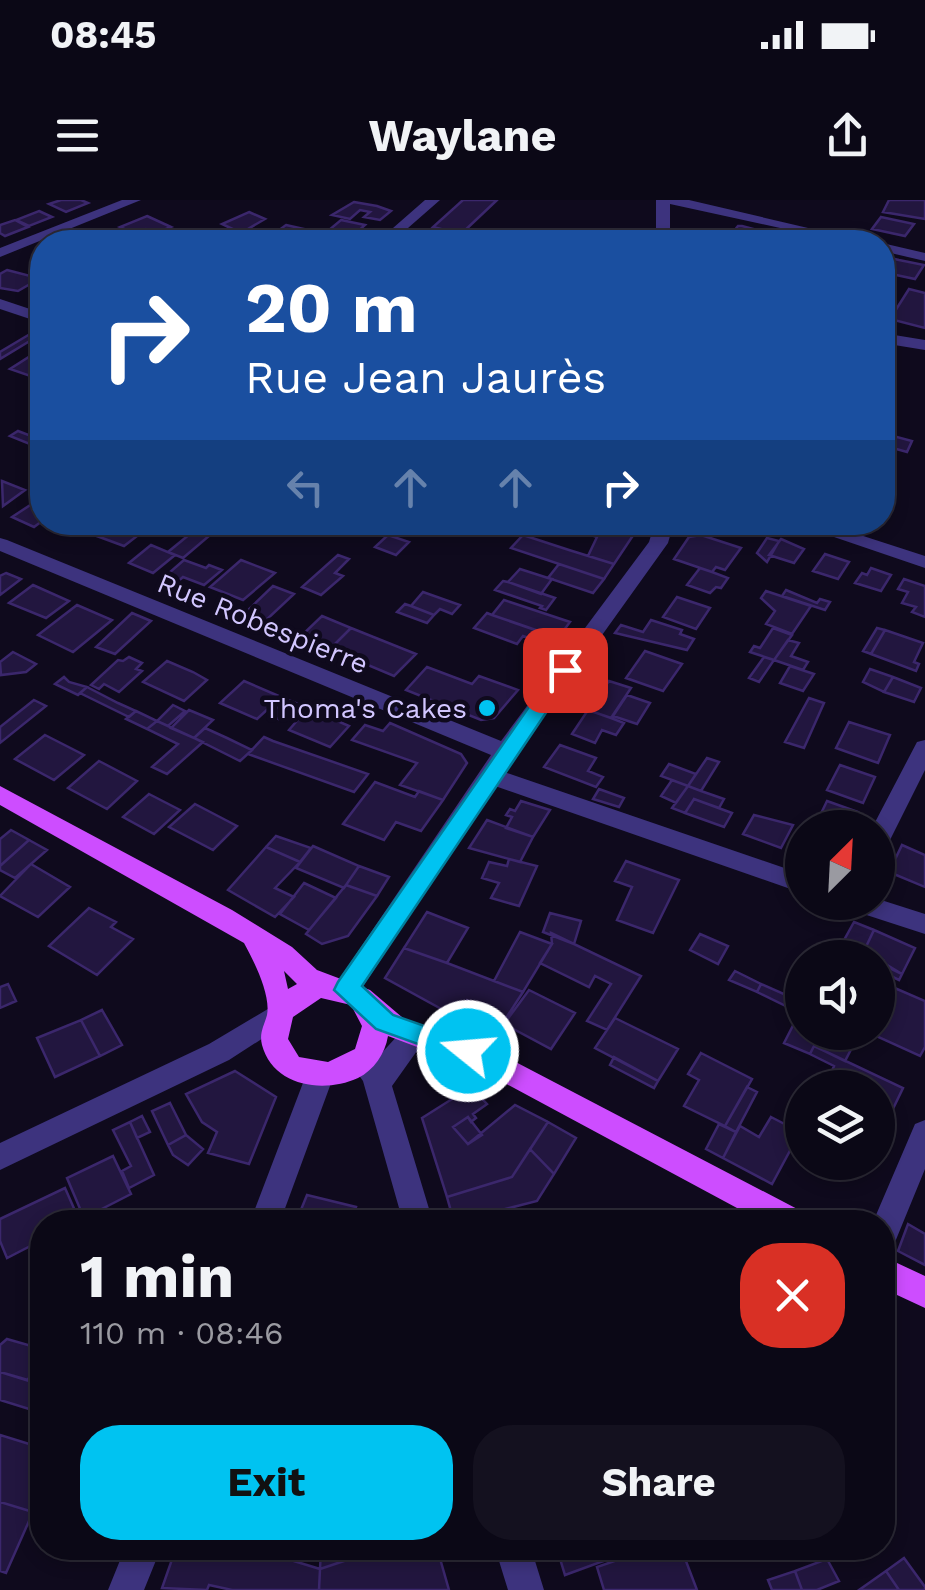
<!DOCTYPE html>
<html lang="en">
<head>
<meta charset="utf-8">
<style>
	:root { --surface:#0b0816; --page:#14111f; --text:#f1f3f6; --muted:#9a9aa1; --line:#2b2935; --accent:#00c3f1 }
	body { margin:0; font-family:"Work Sans",sans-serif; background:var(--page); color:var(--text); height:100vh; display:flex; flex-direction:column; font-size:38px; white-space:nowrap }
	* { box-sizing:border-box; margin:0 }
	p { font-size:32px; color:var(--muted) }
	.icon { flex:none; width:55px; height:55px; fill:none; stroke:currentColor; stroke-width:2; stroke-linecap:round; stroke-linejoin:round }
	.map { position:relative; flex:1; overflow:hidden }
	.side { position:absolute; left:30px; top:1010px; width:865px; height:350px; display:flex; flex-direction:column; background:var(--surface); border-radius:40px; box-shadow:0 5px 15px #0003,0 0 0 2px var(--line) }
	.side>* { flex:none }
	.guide { position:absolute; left:30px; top:30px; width:865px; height:305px; border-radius:40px; box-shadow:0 5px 15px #0003,0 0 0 2px var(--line); background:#1a4fa0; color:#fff; overflow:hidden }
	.needle { width:65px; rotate:24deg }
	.tools { position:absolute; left:785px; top:610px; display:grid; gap:20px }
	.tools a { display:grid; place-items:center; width:110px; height:110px; border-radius:50%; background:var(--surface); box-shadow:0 5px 15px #0003,0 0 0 2px var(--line); font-size:50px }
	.pin { position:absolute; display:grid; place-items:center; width:85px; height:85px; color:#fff; margin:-42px; border-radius:20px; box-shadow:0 5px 15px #0006 }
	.me { position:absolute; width:110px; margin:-55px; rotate:287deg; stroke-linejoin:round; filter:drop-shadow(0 0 8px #0008) }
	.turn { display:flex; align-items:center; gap:35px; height:210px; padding:0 50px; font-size:45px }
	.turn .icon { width:130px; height:130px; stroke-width:2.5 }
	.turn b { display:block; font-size:70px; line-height:85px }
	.lanes { display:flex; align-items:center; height:95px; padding:0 50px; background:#0003; justify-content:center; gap:50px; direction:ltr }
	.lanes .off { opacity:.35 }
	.round { display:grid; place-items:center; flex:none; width:105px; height:105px; border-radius:40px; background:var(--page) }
	.head { display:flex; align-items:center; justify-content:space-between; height:170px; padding:0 50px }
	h1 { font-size:60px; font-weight:700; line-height:75px }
	.primary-button { display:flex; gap:20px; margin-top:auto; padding:20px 50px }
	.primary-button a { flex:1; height:115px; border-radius:40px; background:var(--accent); color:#111; font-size:40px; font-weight:700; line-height:115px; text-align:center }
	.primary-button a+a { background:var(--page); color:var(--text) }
	.status { display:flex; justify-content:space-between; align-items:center; height:70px; padding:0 50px; background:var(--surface); direction:ltr }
	.status svg { height:28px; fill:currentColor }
	header { display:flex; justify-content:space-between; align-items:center; height:130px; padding:0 50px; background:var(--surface); font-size:45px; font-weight:700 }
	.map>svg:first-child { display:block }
	.building { fill:#22163f; stroke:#3b276c; stroke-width:2.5 }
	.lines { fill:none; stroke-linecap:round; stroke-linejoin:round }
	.minor { fill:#3d337e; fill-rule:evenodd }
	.major { fill:#cd4dff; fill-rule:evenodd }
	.route { fill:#00c3f1; stroke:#007f9d; stroke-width:2.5 }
	.poi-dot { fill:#00c3f1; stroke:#0f0a1d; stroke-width:4 }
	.labels { text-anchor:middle; stroke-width:9; stroke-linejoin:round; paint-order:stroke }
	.street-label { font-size:28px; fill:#d2c6ff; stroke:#0f0a1d }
	.poi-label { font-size:28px; fill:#d2c6ff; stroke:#0f0a1d; text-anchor:end }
</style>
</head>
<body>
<div class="status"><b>08:45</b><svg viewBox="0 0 49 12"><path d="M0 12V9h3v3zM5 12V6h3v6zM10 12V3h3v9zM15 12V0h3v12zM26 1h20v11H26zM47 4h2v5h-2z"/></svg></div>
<header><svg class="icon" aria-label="menu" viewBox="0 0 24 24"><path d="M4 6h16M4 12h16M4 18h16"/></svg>Waylane<svg class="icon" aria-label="share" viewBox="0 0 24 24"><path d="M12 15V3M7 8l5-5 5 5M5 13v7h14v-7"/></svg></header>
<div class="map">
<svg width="925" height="1390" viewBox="0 0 925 1390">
	<rect width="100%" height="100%" fill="#0f0a1d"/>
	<!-- building -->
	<path class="building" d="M61 0H81L88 3 66 12 49 4Z
		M497 0 461 34 433 27 463 0Z
		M889 0H925V19L883 12Z
		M354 2 377 6 391 11 380 20 364 17 370 12 360 10 350 19 332 15Z
		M39 11 52 17 29 26 16 20Z
		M249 12 265 19 241 33 222 24Z
		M147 16 171 27 156 33 146 29 135 34 120 27Z
		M881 17 914 24 905 36 872 29Z
		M15 20 28 27 5 36 0 33V25Z
		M341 20 365 25 354 35 329 30Z
		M286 25 308 30 291 38 275 33Z
		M738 26H742L769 33 761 42H725Z
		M107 32 126 40H86Z
		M524 32 579 42H513Z
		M882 56 899 60 924 65 915 79 882 72Z
		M7 70 30 76 41 70 42 77 18 91 0 88V74Z
		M909 89 925 93V128L890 119Z
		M30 134 38 136 0 159V152Z
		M32 155 42 159V180L10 169Z
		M18 231 42 240V249L10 236Z
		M882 233 912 241 907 252 882 245Z
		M2 281 25 290 3 306Z
		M38 300 42 302V321L34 327 12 317Z
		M60 322H110L96 334Z
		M110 322H153L154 323 124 346 94 335Z
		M497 322H534L523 335 494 326Z
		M606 322 629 327 634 334 614 364 588 356 597 337 591 335Z
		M201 325 216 330 183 358 168 352Z
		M388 335 409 342 396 355 375 347Z
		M523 335 569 350 614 364 604 379 511 348Z
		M701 335 741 348 725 370 716 367 712 372 674 359 689 337Z
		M767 338 779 341 767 362 757 353Z
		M781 339 804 349 794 363 769 355Z
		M151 345 175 355 153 373 129 363Z
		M825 354 849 362 838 379 813 371Z
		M338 355 349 359 335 373 343 376 321 395 302 387Z
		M184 360 206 368 209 365 222 370 204 385 183 377 175 384 162 379Z
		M241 360 275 373 243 400 210 387Z
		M559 364 604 379 593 393 548 378Z
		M700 368 712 372 728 378 721 388 716 387 710 393 687 385Z
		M871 368 891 375 881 391 855 383 862 373 867 375Z
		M520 369 548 378 552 379 541 394 508 382Z
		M6 373 21 379 0 395V376Z
		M904 379 925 386V417L912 412 916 407 902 403 908 392 898 389Z
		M503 381 508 382 555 398 546 410 540 408 542 406 495 390Z
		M33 385 69 401 46 418 9 403Z
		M273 386 294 394 264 422 244 414Z
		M786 390 817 403 820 399 830 402 825 410 782 396Z
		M766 391 811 406 792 434 766 424 775 411 761 398Z
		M423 392 460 405 452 414 440 409 434 415 411 406Z
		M677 397 710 408 696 429 663 417Z
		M504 400 570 422 558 438 492 415Z
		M405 404 411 406 434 415 427 423 397 412Z
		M77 405 112 420 73 452 38 435Z
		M132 413 151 421 115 454 96 447Z
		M487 413 492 415 542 432 535 440 523 436 517 444 474 428Z
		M322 416 351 428 330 449 300 437Z
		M651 420 682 430 680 434 694 439 687 450 615 433 621 425 643 432Z
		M351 428 416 454 394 476 330 449Z
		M773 428 792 435 774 460 750 452 754 446 760 448Z
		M877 428 885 430 871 454 863 451Z
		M885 430 923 443 914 462 919 464 916 471 871 454Z
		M788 440 799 443 791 456 808 462 803 470 774 460Z
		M645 451 682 464 663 491 626 478Z
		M13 452 36 464 26 472 1 475 0 462Z
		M129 457 142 463 136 469 142 471 119 492 104 484 99 489 91 485 118 460 123 461Z
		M764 457 774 460 759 482 749 478Z
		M167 461 193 472 207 480 184 501 143 482Z
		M790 466 814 474 803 491 780 483Z
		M427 467 472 484 479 476 518 490 494 518 481 520 406 490Z
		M870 469 893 477 884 492 863 482Z
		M64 477 69 482 87 487 78 495 55 484Z
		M893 477 921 488 914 502 884 492Z
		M244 481 281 497 257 519 220 503Z
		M609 481 631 488 611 518 588 510Z
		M87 487 118 503 136 511 129 517 80 493Z
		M627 495 650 503 637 524 613 516Z
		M809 498 824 503 804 548 785 542Z
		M286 499 298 504 281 520 269 515Z
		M34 500 46 506 0 543V527Z
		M173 505 185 511 168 526 157 521Z
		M308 508 349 526 330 547 289 530Z
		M189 510 213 520 194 538 171 528Z
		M588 510 611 518 624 523 616 535 602 530 595 543 572 534Z
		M136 511 157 521 147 529 126 519Z
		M157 521 203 542 167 574 152 567 178 544 147 529Z
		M849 522 890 535 878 563 836 548Z
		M390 523 461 554 467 563 443 600 400 585 417 563 352 540 365 525 383 531Z
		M205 528 227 538 252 550 240 561 194 538Z
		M45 535 84 555 54 580 15 559Z
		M264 537 273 541 368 574 354 592 248 554Z
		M560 545 596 558 588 571 603 577 596 587 544 567Z
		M707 558 719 562 701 591 688 586Z
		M99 561 137 581 107 609 68 588Z
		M669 564 696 574 688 586 661 576Z
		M840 565 875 577 863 603 827 590Z
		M672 580 688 586 676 603 661 596Z
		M375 582 415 597 419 591 443 600 421 631 396 622 384 640 343 624Z
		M688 586 701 591 724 599 719 608 694 599 685 613 672 608Z
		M599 589 624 598 619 607 593 599Z
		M149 594 180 610 154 634 123 617Z
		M694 599 732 613 724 627 685 613Z
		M521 601 550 610 533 637 506 628 512 617 506 615 510 609 515 611Z
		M827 601 858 612 852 628 815 626Z
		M195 604 237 626 213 650 169 627Z
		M754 615 793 625 781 648 743 634Z
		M487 620 533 637 520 662 469 648Z
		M11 630 29 640 0 666V639Z
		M276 636 311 648 300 662 266 647Z
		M29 640 47 650 15 678 0 670V666Z
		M902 645 925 655V687L889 672Z
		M313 646 359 666 344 688 296 668Z
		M266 647 300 662 275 688 294 697 275 717 228 690Z
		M509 659 537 666 519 706 491 698 499 683 482 678 489 662 507 666Z
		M626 661 679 680 653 733 617 720 632 687 615 681Z
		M31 664 70 687 38 717 0 696Z
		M359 666 389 677 377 696 346 685Z
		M304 683 336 698 309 730 280 714Z
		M346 685 377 696 348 736 322 744 306 734Z
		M89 708 116 722 111 727 133 739 97 775 49 746Z
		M427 712 468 728 447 763 404 748Z
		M550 713 581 721 574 744 543 732Z
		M854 722 874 730 864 751 843 742Z
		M874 730 915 748 902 774 864 751Z
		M520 732 552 744 523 792 494 781Z
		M551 733 641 776 607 830 587 821 611 784 595 776 589 787 540 763 552 744Z
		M700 734 728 746 718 764 690 750Z
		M843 742 864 751 861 758 836 753Z
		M404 748 447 763 523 792 506 818 467 800 456 817 385 778Z
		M864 751 883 760 881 764 902 774 899 780 878 770V758H861Z
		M735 771 761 784 757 792 729 780Z
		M8 784 16 801 0 808V787Z
		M761 784 802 802 800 813 757 792Z
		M890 786 925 801V847L920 856 876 836 891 807 882 803Z
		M529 790 575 813 551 849 504 824Z
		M802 808V832H821L810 854 784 843Z
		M102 810 122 845 100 856 81 820Z
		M615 818 678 849 658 881 595 848Z
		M81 820 100 856 55 877 37 838Z
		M821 832H860L845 861 814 846Z
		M814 846 903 888 890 915 878 908V888H835L827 883 834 866 810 854Z
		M701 853 752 879 725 926 684 906 699 880 688 874Z
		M614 857 658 881 654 888 610 865Z
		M235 871 276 897 249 964 208 953 217 932 202 922 186 894Z
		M471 887 487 904 473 914 476 918 471 922 468 917 453 927 468 944 515 905 548 922 512 977 447 997 422 918Z
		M747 887 757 892 736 932 725 926Z
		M170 903 186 935 168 945 152 911Z
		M142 916 150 932 137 938 130 922Z
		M468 917 482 935 468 944 453 927Z
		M771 917 800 932 772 984 723 958 740 926 759 937Z
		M130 922 154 975 129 988 122 971 131 966 113 930Z
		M548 922 576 938 554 974 530 949Z
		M719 924 736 932 723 958 706 949Z
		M186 935 203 949 188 965 173 955 168 945Z
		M530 949 554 974 537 1001 454 1022 447 997 512 977Z
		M113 956 131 994 84 1018 67 978Z
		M65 988 80 1022H42V1040L7 1058 0 1041V1019Z
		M307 995 356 1007 351 1022H296Z
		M908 1024 925 1034V1065L898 1051Z
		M7 1139 42 1149 28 1180 0 1172V1145Z
		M42 1150V1185L28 1180Z
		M0 1172 42 1185V1213L0 1200Z
		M0 1235 42 1248V1290L33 1312 0 1302Z
		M0 1302 33 1312 6 1373 0 1371Z
		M176 1348H249L261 1351 320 1369 319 1390H232L209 1385 207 1390 162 1388Z
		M321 1348H362V1355L320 1369Z
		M408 1348H437L449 1390H319L320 1369 377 1350 379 1357Z
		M573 1348H593L598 1363 565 1375 558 1352Z
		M593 1348H643L598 1363Z
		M652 1348H681L697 1390H604L597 1367Z
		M904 1358 925 1387V1390H899L886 1371Z
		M827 1359 839 1381 817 1390H802L795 1371Z
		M795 1371 802 1390H772L768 1380Z
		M886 1371 899 1390H859Z"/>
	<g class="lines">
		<!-- minor -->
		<path class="minor" d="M122 0H141L0 57V48Z
			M425 0H440L392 42H377Z
			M656 0H689L868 42H844L670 4V42H656Z
			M440 36 454 39 456 42H435V37Z
			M882 43 925 53V61L882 51Z
			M0 99 42 113V123L0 109Z
			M882 133 925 140V150L882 143Z
			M655 322H674L668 343 504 572 802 674V693L495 586 356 797 347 800 338 797 334 789 338 781 491 555 0 351V338L7 340 501 541 649 342Z
			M790 322H820L925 356V368Z
			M925 540V570L887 646 878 649V628H872L917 542Z
			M878 699 925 714V734L848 709 845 702H878Z
			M278 803 288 806 291 814 288 822 229 860 0 970V943L209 844Z
			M410 829 420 833 424 841 392 886 433 1022H403L363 881 348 860 352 852 362 848 377 858 400 833Z
			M320 863 330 866 334 875 280 1022H250L306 875 310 866Z
			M925 920V969L893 1047 882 1051V1022H873L915 924Z
			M125 1348H161L144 1390H108Z
			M495 1348H531L544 1390H508Z"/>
		<!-- major -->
		<path class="major" d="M0 586 232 710 292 747 317 770 370 790 403 818 506 857 803 1012 807 1022H763L486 873 388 836C385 854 374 870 358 878 323 894 273 886 262 845 259 833 264 826 267 815 271 795 254 761 244 743L0 605ZM284 771 297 784 288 789ZM321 798 351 805 362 826 355 849 328 862 299 857 288 839 293 817Z
			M882 1056 925 1076V1108L882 1088Z"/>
	</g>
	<!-- route -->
	<path class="route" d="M565 463 572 465V474L362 786 393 815 476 844 480 851 476 859 468 862 376 829 334 790 338 782 558 465Z"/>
	<!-- markers -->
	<circle class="poi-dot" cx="487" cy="508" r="10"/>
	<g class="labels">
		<!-- street labels -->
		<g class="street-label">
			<text transform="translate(263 423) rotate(22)" y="10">Rue Robespierre</text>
		</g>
		<!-- poi labels -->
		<g class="poi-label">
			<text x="467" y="518">Thoma's Cakes</text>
		</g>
	</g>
</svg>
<div class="tools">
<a><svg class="needle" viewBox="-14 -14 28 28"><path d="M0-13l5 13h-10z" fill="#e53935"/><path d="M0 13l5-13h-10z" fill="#9a9aa1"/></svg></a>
<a><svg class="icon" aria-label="sound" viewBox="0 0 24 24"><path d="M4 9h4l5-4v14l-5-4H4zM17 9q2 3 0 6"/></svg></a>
<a><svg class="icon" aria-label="layers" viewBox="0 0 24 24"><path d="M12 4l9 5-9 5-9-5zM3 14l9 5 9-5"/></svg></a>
</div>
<div class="pin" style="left:565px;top:470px;background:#d93025"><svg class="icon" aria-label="arrive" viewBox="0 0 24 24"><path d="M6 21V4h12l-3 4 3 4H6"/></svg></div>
<svg class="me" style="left:468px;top:851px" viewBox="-20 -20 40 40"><circle r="17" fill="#00c3f1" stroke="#fff" stroke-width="3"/><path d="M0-11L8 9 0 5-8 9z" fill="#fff"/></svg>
<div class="guide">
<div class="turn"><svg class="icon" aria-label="right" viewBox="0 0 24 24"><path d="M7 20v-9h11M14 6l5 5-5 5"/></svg><div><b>20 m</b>Rue Jean Jaurès</div></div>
<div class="lanes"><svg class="icon off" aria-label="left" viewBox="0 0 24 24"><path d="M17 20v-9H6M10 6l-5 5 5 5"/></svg><svg class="icon off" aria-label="ahead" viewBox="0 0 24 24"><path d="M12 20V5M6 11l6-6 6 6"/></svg><svg class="icon off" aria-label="ahead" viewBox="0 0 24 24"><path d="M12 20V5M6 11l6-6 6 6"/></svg><svg class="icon" aria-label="right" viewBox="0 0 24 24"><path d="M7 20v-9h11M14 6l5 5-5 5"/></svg></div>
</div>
<section class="side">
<div class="head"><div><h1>1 min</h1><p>110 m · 08:46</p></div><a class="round" style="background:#d93025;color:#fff"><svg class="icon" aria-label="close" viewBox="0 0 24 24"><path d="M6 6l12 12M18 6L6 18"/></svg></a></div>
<div class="primary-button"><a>Exit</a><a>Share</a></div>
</section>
</div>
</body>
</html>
